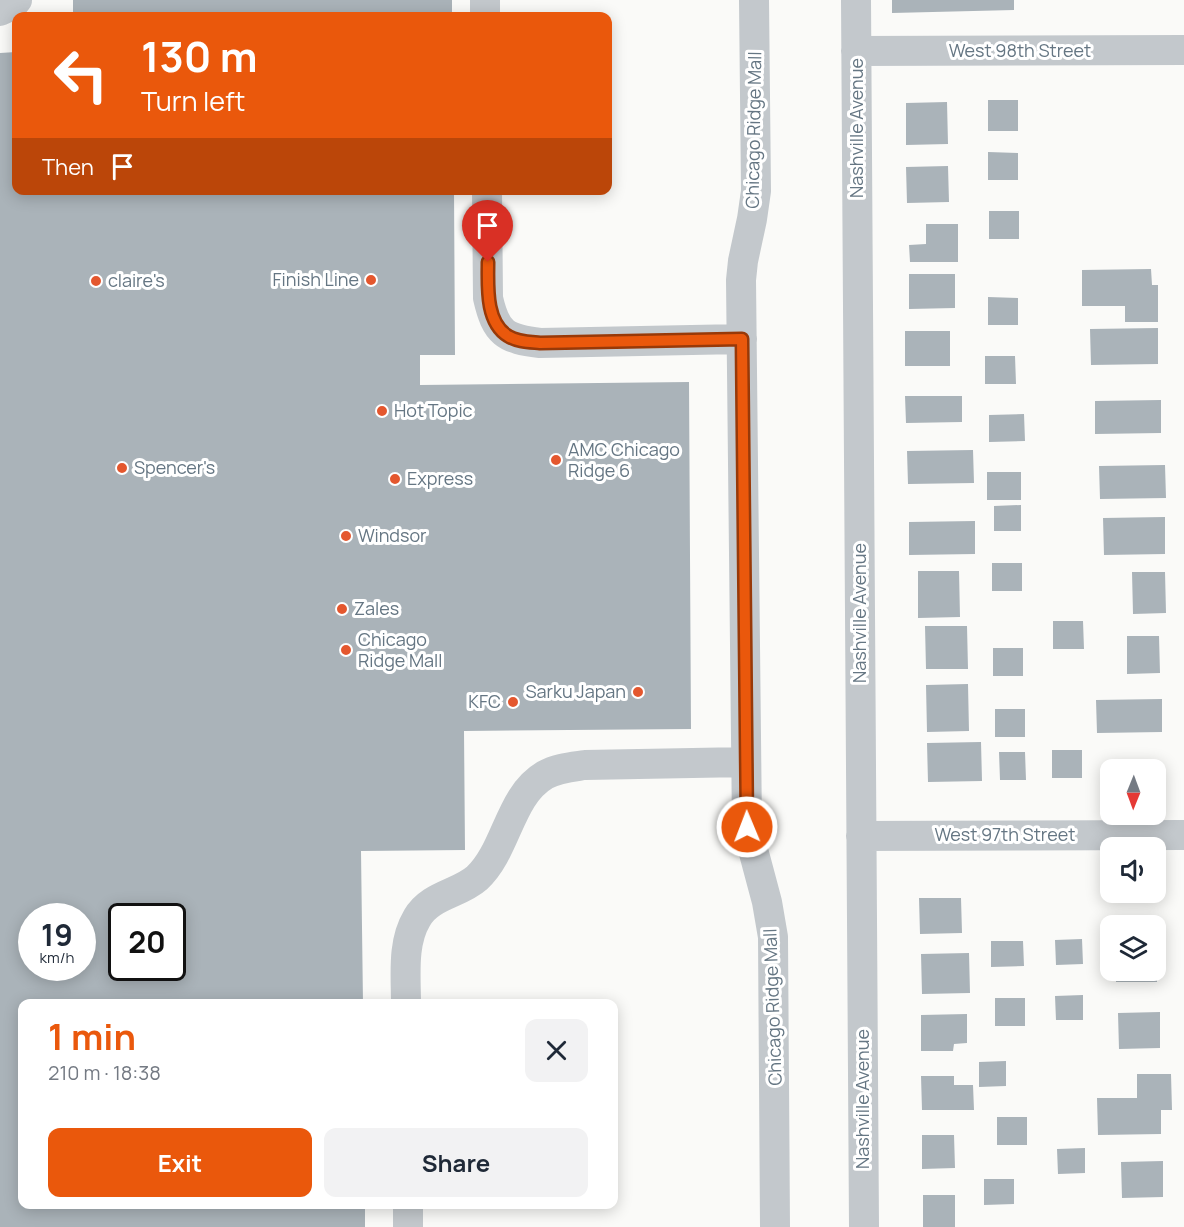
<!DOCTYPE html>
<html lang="en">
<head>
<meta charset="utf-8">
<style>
	:root { --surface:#fff; --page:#f2f2f3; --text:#1f2937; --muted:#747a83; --accent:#ea580c }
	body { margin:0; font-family:Manrope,sans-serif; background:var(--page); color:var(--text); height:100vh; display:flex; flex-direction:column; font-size:22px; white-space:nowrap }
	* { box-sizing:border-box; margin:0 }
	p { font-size:20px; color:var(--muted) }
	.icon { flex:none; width:33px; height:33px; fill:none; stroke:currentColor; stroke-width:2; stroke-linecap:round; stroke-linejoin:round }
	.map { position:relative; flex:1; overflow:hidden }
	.details { position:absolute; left:18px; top:999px; width:600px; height:210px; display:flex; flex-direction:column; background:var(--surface); border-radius:12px; box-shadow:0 3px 15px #0003 }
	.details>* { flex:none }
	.banner { position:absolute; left:12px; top:12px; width:600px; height:183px; border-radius:12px; box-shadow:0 3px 15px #0003; background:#ea580c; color:#fff; overflow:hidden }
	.needle { width:39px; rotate:181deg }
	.tools { position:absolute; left:1100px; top:759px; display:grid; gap:12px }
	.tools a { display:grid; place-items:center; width:66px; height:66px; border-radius:12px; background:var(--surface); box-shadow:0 3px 15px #0003; font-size:30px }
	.speed { position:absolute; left:18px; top:903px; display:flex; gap:12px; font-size:30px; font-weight:700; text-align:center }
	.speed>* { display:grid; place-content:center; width:78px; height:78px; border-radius:50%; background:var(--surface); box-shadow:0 3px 15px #0003; line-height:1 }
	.speed small { font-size:15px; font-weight:400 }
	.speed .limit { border:3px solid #111; border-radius:9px; background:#fff; color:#111 }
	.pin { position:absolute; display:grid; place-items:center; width:51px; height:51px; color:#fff; margin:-62px -26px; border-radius:50% 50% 50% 0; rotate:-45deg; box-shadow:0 0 6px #0007 }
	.pin .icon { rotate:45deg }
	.me { position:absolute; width:66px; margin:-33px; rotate:359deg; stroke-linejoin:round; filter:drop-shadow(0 0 4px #0008) }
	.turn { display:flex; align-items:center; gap:21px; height:126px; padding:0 30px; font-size:27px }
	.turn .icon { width:78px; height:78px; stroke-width:2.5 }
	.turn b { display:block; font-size:42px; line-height:51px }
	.then { display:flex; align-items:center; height:57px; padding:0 30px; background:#0003; gap:12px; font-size:22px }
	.round { display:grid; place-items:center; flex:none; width:63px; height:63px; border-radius:12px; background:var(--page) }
	.summary { display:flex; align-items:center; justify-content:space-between; height:102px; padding:0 30px }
	h1 { font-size:36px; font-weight:700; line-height:45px; color:var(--accent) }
	.cta { display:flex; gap:12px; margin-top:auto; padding:12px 30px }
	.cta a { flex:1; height:69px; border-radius:12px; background:var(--accent); color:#fff; font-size:24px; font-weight:700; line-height:69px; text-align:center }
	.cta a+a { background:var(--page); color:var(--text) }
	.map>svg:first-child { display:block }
	.building { fill:#aab3b9; fill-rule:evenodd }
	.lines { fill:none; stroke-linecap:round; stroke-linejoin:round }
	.minor { stroke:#c3c8cc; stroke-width:30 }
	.route-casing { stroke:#983908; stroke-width:15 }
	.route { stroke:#ea580c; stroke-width:10 }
	.poi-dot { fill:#e4572e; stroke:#fff; stroke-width:2 }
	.labels { text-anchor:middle; stroke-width:6; stroke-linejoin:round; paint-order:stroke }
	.street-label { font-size:18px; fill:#657683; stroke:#fff }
	.poi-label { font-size:18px; fill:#657683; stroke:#fff; text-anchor:start }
</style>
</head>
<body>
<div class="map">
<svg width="1184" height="1227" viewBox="0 0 1184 1227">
	<rect width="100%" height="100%" fill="#fafaf8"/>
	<!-- building -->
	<path class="building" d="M73 0H452V16H73Z
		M892 0H1014V10L892 13Z
		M16 52V190H454L455 355H420V385L689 382 691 729 464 731 465 850 361 851 363 1004H22V1204H365V1227H0V53ZM32 916H82V968H32ZM122 916H172V968H122Z
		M988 100H1018V131H988Z
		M947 102 948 144 906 145V103Z
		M988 152 1018 153V180H988Z
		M948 166 949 202 907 203 906 167Z
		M989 211H1019V239H989Z
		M926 224H958V262H910L909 245 926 244Z
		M1151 269 1152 285H1158V322H1125V306H1082V270Z
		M909 274H955V308L909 309Z
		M988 297 1018 298V325H988Z
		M1158 328V364L1091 365 1090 329Z
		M905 331H950V366H905Z
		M985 356H1015L1016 384H985Z
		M905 396H962V422L906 423Z
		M1161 400V433L1095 434V401Z
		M1024 414 1025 441 989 442V415Z
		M973 450 974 483 908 484 907 451Z
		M1165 465 1166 498 1100 499 1099 466Z
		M987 472H1021V500H987Z
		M1021 505V531H994V506Z
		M1165 517V554L1104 555 1103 518Z
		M975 521V554L909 555V522Z
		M992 563H1022V591H992Z
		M918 571H959L960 617 918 618Z
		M1132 572H1165L1166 613 1133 614Z
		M1053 621H1083L1084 649H1053Z
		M925 626H967L968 669H926Z
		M1127 636H1159L1160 673 1127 674Z
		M993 648H1023V676H993Z
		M968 684 969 731 927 732 926 685Z
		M1162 699V732L1097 733 1096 700Z
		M995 709H1025V737H995Z
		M981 742 982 781 928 782 927 743Z
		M1052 750H1082V778H1052Z
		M999 752H1025L1026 780H1000Z
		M919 898H961L962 933 920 934Z
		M1082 939 1083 964 1056 965 1055 940Z
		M991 941H1023L1024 966 991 967Z
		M969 953 970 993 922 994 921 954Z
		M1155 956H1157V982H1116V970H1155Z
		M1083 995V1020H1056L1055 996Z
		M995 998H1025V1026H995Z
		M1160 1012V1048L1119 1049 1118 1013Z
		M967 1014V1043L954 1044 953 1051H921V1015Z
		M1006 1061V1086L979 1087V1062Z
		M1137 1074H1171L1172 1110H1161V1134L1098 1135 1097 1098H1137Z
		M921 1076H954V1085H973L974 1110H922Z
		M997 1117H1027V1145H997Z
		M922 1135H954L955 1168 922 1169Z
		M1085 1148V1173L1058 1174 1057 1149Z
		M1163 1161V1197L1122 1198 1121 1162Z
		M984 1179H1014V1204L984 1205Z
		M923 1195H955V1227H923Z"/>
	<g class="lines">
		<!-- minor -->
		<path class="minor" d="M485 0V16
			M754 0 756 191 752 219 743 261 741 280 747 827 767 902 773 937 775 1227
			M856 0 864 1227
			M0 11 13 5 17 0
			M856 51 1184 50
			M487 190 488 298C496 333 505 339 540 343L742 339
			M861 836 1184 835
			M406 1004C406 975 402 943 417 918 430 895 459 894 477 878 507 850 509 796 545 775 557 768 571 767 585 765L746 762
			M408 1204V1227"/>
	</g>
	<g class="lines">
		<!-- route casing -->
		<g class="route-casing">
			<path id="route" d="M488 262C488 285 485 322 508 336 517 342 529 342 540 343L742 339 747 827"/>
		</g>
		<!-- route -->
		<use href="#route" class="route"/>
	</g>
	<!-- markers -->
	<g class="poi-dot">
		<circle cx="371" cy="280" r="6"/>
		<circle cx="96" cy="281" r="6"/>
		<circle cx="382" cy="411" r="6"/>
		<circle cx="556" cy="460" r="6"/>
		<circle cx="122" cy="468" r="6"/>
		<circle cx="395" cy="479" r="6"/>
		<circle cx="346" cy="536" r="6"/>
		<circle cx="342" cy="609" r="6"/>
		<circle cx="346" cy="650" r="6"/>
		<circle cx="638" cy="692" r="6"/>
		<circle cx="513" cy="702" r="6"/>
	</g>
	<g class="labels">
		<!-- street labels -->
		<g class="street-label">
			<text x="1020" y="57">West 98th Street</text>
			<text transform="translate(857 128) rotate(-90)" y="6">Nashville Avenue</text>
			<text transform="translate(754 130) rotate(-89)" y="6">Chicago Ridge Mall</text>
			<text transform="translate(860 613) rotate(-90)" y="6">Nashville Avenue</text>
			<text x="1005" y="841">West 97th Street</text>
			<text transform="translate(773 1007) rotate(-92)" y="6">Chicago Ridge Mall</text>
			<text transform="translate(863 1099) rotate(-90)" y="6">Nashville Avenue</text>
		</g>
		<!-- poi labels -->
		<g class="poi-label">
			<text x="359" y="286" text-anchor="end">Finish Line</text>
			<text x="108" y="287">claire's</text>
			<text x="394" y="417">Hot Topic</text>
			<text x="568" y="456">AMC Chicago<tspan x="568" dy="21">Ridge 6</tspan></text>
			<text x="134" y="474">Spencer's</text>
			<text x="407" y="485">Express</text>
			<text x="358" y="542">Windsor</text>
			<text x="354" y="615">Zales</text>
			<text x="358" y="646">Chicago<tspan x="358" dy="21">Ridge Mall</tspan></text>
			<text x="626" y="698" text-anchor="end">Sarku Japan</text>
			<text x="501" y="708" text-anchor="end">KFC</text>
		</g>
	</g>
</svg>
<div class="tools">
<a><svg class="needle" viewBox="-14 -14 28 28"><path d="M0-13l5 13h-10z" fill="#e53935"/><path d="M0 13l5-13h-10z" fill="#747a83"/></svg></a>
<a><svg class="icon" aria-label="sound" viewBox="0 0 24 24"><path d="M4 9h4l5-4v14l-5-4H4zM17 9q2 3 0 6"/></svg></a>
<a><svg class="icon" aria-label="layers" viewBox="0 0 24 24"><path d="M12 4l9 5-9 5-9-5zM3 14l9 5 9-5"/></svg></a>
</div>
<div class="speed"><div>19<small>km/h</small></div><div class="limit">20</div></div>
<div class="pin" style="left:488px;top:262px;background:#d93025"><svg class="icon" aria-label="arrive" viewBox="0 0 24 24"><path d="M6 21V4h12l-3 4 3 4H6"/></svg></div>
<svg class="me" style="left:747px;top:827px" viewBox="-20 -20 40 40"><circle r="17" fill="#ea580c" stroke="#fff" stroke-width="3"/><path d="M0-11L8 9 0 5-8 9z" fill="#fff"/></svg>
<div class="banner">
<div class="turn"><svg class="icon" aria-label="left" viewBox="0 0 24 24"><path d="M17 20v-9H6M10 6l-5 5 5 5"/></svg><div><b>130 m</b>Turn left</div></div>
<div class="then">Then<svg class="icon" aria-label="arrive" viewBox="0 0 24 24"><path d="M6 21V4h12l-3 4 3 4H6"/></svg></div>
</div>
<section class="details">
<div class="summary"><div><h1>1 min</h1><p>210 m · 18:38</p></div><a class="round"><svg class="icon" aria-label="close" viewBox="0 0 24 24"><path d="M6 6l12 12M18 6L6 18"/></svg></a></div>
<div class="cta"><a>Exit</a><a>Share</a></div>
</section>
</div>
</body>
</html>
